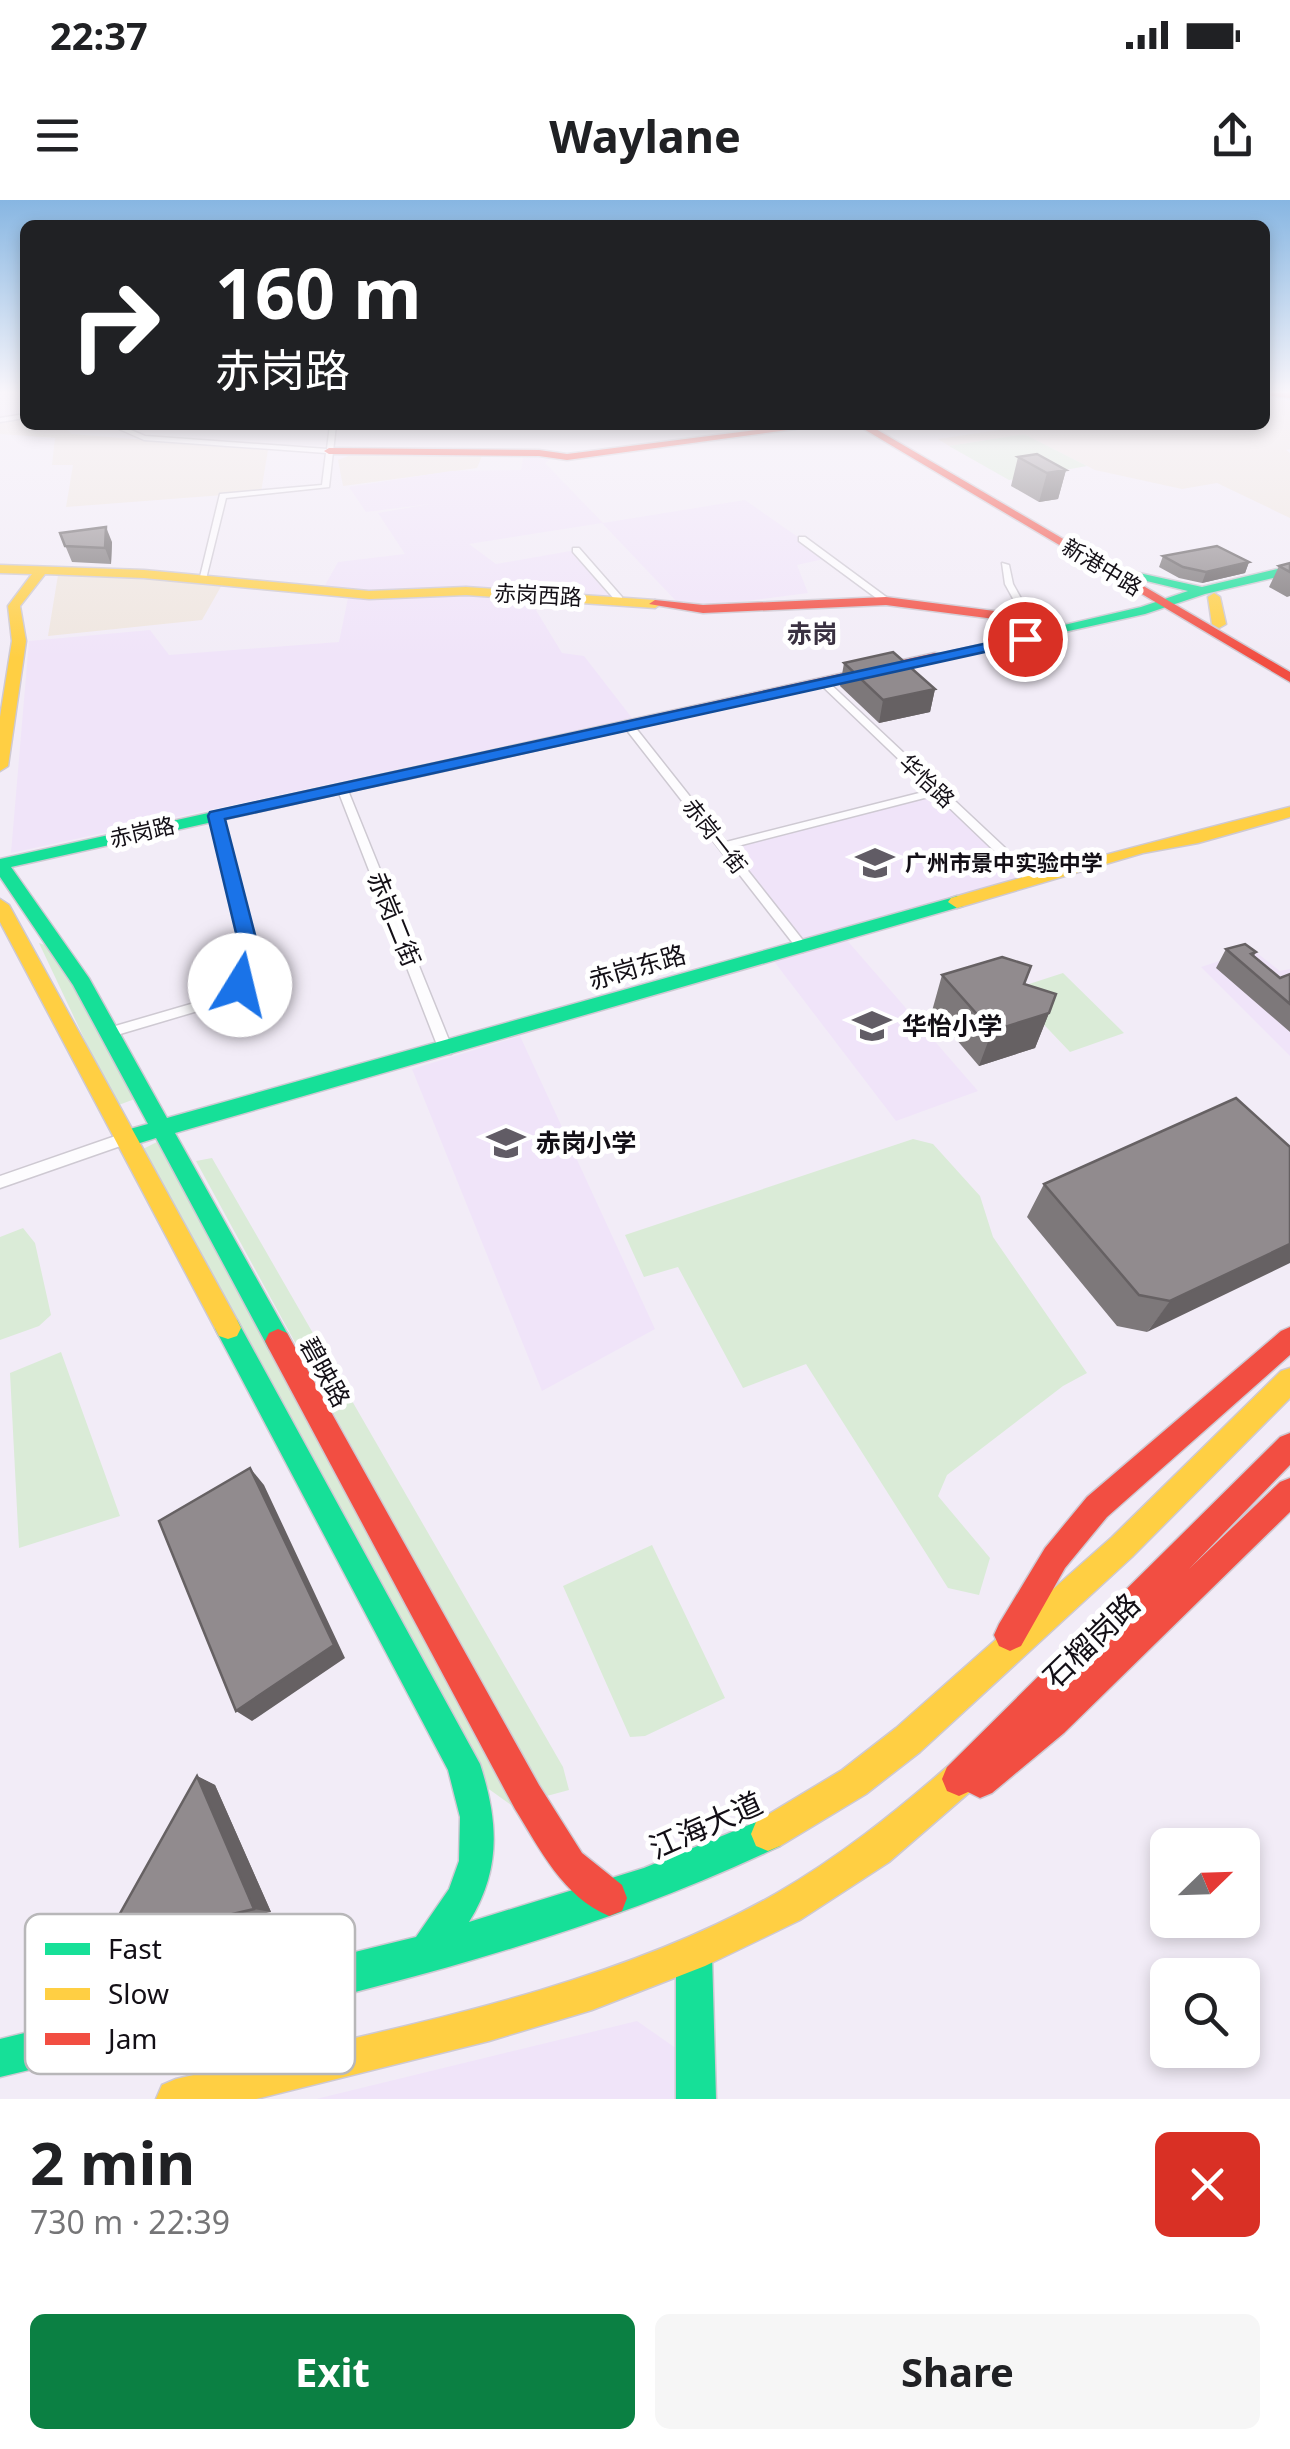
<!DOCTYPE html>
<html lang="en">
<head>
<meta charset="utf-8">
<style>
	:root { --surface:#fff; --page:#f6f6f6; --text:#202124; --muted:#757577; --accent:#0b8043 }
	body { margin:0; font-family:"Noto Sans","Noto Sans SC",sans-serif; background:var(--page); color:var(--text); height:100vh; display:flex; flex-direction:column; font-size:38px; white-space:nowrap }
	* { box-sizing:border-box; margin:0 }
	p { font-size:32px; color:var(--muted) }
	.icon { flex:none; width:55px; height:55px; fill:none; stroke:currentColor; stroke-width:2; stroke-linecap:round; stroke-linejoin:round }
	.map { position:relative; height:1899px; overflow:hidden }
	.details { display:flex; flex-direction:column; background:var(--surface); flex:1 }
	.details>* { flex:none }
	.hud { position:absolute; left:20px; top:20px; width:1250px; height:210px; border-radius:15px; box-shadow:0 5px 15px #0003; background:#202124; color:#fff; overflow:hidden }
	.needle { width:65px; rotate:67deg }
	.tools { position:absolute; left:1150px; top:1628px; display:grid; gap:20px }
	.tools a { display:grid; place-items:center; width:110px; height:110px; border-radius:15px; background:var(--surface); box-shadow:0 5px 15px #0003; font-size:50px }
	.pin { position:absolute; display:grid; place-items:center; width:85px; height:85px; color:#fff; margin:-42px; border:5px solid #fff; border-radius:50%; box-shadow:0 2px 10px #0007 }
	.me { position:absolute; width:110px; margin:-55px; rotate:9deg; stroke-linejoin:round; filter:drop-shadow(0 0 8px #0008) }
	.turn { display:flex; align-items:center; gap:35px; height:210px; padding:0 30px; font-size:45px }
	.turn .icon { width:130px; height:130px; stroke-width:2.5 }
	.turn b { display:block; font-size:70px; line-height:85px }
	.round { display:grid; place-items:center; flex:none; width:105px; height:105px; border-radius:15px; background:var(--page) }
	.summary { display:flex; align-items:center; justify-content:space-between; height:170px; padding:0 30px }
	h1 { font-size:60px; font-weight:700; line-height:75px }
	.cta { display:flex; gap:20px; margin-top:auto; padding:20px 30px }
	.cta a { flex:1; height:115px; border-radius:15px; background:var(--accent); color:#fff; font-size:40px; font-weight:700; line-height:115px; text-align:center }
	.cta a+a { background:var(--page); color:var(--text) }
	.status { display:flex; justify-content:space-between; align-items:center; height:70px; padding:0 50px; background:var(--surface); direction:ltr }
	.status svg { height:28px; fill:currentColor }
	header { display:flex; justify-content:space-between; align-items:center; height:130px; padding:0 30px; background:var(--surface); font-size:45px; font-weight:700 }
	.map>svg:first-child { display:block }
	.commercial { fill:#efe6df }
	.built { fill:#f0e4f9 }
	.green { fill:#daebd7 }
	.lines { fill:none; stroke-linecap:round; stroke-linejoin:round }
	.street-casing { stroke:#cec9d2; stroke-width:3 }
	.fast-casing { stroke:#cec9d2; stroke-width:3 }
	.slow-casing { stroke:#cec9d2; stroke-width:3 }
	.jam-casing { stroke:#cec9d2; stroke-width:3 }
	.street { fill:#fdfcfe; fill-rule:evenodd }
	.fast { fill:#16e098; fill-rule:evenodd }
	.slow { fill:#ffcf43; fill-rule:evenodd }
	.jam { fill:#f24e42; fill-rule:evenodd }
	.wall { fill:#7d787a }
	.shaded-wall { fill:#666163 }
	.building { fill:#918b8e; stroke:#666163; stroke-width:2.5 }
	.route { fill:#1a73e8; stroke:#114b97; stroke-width:2.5 }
	.labels { text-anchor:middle; stroke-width:10; stroke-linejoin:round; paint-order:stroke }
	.far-street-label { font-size:22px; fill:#130f16; stroke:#fff }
	.far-poi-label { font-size:22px; font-weight:bold; fill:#130f16; stroke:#fff; text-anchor:start }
	.far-quarter-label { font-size:25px; font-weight:bold; fill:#3a3141; stroke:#fff }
	.street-label { font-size:25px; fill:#130f16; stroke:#fff }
	.poi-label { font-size:25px; font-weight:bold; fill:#130f16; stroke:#fff; text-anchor:start }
	.near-street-label { font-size:30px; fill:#130f16; stroke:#fff }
	.key { fill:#fff; stroke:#b8b7b9; stroke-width:2.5 }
	.key-label { font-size:28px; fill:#130f16 }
</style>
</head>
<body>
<div class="status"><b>22:37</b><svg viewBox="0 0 49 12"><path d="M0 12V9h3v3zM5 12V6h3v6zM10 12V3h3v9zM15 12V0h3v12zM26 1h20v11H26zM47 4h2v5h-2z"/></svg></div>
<header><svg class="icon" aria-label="menu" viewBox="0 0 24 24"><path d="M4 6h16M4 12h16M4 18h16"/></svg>Waylane<svg class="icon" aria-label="share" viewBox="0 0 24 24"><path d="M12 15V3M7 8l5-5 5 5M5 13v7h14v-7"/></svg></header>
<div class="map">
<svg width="1290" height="1899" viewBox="0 0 1290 1899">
	<rect width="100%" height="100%" fill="#f2ecf7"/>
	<!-- commercial -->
	<path class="commercial" d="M1265 192 1271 193 1272 199 1290 202V249L1286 250 1290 253V318L1217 283 1182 289 1095 270 1024 234 949 246 938 239 1034 225H1265Z
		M25 217V225H62L72 234 268 250 261 292 66 307 73 265H52L55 238 0 234V221Z
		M354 254 482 256 477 268 343 286 338 260Z
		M109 374 223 383 202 420 48 436 58 375Z"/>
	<!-- built -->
	<path class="built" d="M545 256 551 259 545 263 603 323 745 300 828 358 797 365 808 393 724 404 678 403 602 323 469 344 496 364 576 350 618 398 528 397 562 453 584 456 632 518 11 653 29 441 150 430 169 455 339 442 348 398 405 395 324 387 338 362 405 354 378 313 430 304 366 312 349 287 451 271 521 270 523 258Z
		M937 595 1025 679 804 744 730 647Z
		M845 738 978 891 896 921 773 760Z
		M1253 750 1280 771 1290 769V856L1201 767Z
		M520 836 655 1129 542 1191 412 869Z
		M637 1821 680 1851 683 1899H316Z"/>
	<!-- green -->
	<path class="green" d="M1024 234 1087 266 1009 280 949 246Z
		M39 743 54 748 140 897 116 906Z
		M1063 773 1124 833 1070 852 1011 790Z
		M913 939 933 944 980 996 993 1037 1087 1173 1063 1186 947 1275 938 1296 990 1358 979 1395 948 1388 806 1164 743 1188 678 1067 644 1077 625 1035Z
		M161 940 532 1620 479 1582 141 950Z
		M212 958 563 1567 569 1590 543 1597 196 961Z
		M23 1028 35 1043 51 1115 39 1126 0 1140V1037Z
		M61 1152 120 1316 19 1348 10 1173Z
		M652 1345 725 1498 645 1536 630 1537 563 1386Z"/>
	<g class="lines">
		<!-- street casing -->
		<g class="street-casing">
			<path id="street" d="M25 214V218L0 222V218Z
				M110 225H119L145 236 327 249 330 225H336L329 287 226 298 206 379 199 381 220 294 322 285 326 253 144 240Z
				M799 337H805L889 399V403H883L799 341Z
				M573 348H579L622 397V401H616L573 352Z
				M1002 363 1009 365 1013 384 1033 420 1032 422H1026L1005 384Z
				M819 479H825L1036 677V683H1028L936 595 730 648 809 748 803 752 799 751 622 524 631 522 726 642 931 590 819 483Z
				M342 585 347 588 453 850 451 854H441L439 850 337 588Z
				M216 613 222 616 258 757 246 785 218 805 110 837 105 835 103 832 105 829 208 799 234 782 246 757 210 616Z
				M127 932 132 934 134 938 132 942 0 988V976Z"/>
		</g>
		<!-- fast casing -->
		<g class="fast-casing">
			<path id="fast" d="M1290 366V374L1205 394 1145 414 935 461 928 457 1141 407 1188 391 1130 377V371L1202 387Z
				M403 570 409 572V578L11 667 89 778 167 918 951 698 957 696 966 702 963 706 175 933 287 1133 291 1141 287 1149 278 1153 269 1149 156 938 127 947 119 944 116 938 119 932 148 924 73 785 0 677V659Z
				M228 1117 237 1120 480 1564C498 1620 502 1669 469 1722L644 1668 768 1617 780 1622 785 1634 780 1646C543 1760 256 1815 0 1877V1839L416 1737 449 1689 459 1661 460 1617 448 1570 219 1136 215 1128 219 1120Z
				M694 1737 707 1742 712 1755 716 1899H676V1755L681 1742Z"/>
		</g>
		<!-- slow casing -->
		<g class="slow-casing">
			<path id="slow" d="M0 365 144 370 369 391 466 387 655 400 661 404 655 408 466 395 369 399 144 378 45 374 20 406 26 441 8 566 0 571V517L12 441 8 406 32 374 0 373Z
				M1214 393 1220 397 1226 424 1219 428 1212 424 1208 397Z
				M1290 607V617L1198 643 1143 653 957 708 948 702 951 698C1063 665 1176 636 1290 607Z
				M0 699 9 705 237 1120 241 1128 237 1136 228 1139 219 1136 0 722Z
				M1290 1168V1198L1132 1357 920 1552 866 1594 780 1646 768 1651 756 1646 751 1634 756 1622 842 1570 896 1528 1112 1337 1281 1171Z
				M959 1562 971 1567 976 1579 971 1591 889 1662 800 1720 705 1766 592 1810 489 1841 256 1899H156L162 1885 176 1879C371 1832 601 1794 777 1693 839 1657 893 1614 947 1567Z"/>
		</g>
		<!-- jam casing -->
		<g class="jam-casing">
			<path id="jam" d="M1265 192H1290V198L1265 195Z
				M796 225H824L567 260 539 256 329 254 324 251 329 248 539 250 567 254Z
				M857 225H869L1290 472V482Z
				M886 397 1057 419 1064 423 1057 427 886 405 703 413 649 404 655 400 703 405Z
				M935 453 940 454V460L403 580 395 575 403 570Z
				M1290 1127V1155L1107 1317 1065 1368 1021 1446 1010 1451 999 1446 994 1435 999 1424 1045 1348 1087 1297 1281 1131Z
				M278 1129 287 1133 539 1585 582 1653 622 1685 627 1698 622 1711 609 1716C563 1697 540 1649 515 1609L269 1149 265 1141 269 1133Z
				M1290 1233V1265L1189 1369 1280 1282 1290 1278V1312L1064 1533 992 1593 980 1598 968 1592 959 1596 947 1591 942 1579 947 1567 1280 1237Z"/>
		</g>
		<!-- street -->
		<use href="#street" class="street"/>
		<!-- fast -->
		<use href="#fast" class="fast"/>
		<!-- slow -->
		<use href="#slow" class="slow"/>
		<!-- jam -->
		<use href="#jam" class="jam"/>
	</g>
	<!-- wall -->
	<path class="wall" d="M1018 257 1066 270 1058 299 1039 302 1011 286Z
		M60 333 112 342 111 364 72 362Z
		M1163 356 1249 362 1245 373 1202 383 1179 378 1159 367Z
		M1290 363V396L1287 397 1269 387 1279 366Z
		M844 463 935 489 930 512 879 523 840 486Z
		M1226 749 1256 752 1254 756 1280 778 1290 774V832L1216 768Z
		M942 775 1024 784 1049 813 1035 848 979 866 932 811Z
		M1290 947 1147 1132 1117 1126 1027 1017 1044 984Z
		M197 1576 215 1585 271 1712 126 1745 103 1744Z"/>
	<!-- shaded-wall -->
	<path class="shaded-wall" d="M1066 270 1058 299 1039 302 1047 273Z
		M106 327 112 342 111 364 105 348Z
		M1249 362 1245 373 1202 383 1206 372Z
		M935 489 930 512 879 523 883 500Z
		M1049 813 1035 848 979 866 992 831Z
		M1290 1044V1063L1147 1132 1170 1101Z
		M250 1268 264 1285 345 1458 252 1521 236 1511Z
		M197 1576 215 1585 271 1712 254 1709Z"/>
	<!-- building -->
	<path class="building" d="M1037 254 1066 270 1047 273 1018 257Z
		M106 327 105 348 65 346 60 333Z
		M1217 346 1249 362 1206 372 1183 367 1163 356Z
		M1290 363V372L1279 366Z
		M893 452 935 489 883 500 844 463Z
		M1245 744 1256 752 1251 754 1280 778 1290 774V804L1226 749Z
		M1002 757 1031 766 1024 784 1056 794 1049 813 992 831 942 775Z
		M1236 898 1290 947V1044L1170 1101 1139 1095 1044 984Z
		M250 1268 334 1445 236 1511 159 1321Z
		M197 1576 254 1709 103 1744Z"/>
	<!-- sky -->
	<linearGradient id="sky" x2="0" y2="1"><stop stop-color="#87b6e2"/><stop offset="0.42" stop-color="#f9f6fb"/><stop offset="1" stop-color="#f9f6fb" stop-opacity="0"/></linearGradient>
	<rect width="1290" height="458" fill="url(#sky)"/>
	<!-- route -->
	<path class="route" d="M1025 435 1030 436V442L225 619 261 758 247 790 240 792 230 785 242 758 208 616 210 612Z"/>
	<!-- icons -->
	<defs>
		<g id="school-bare" transform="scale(3)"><path d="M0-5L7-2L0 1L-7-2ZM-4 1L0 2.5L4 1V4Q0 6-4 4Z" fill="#615c65" stroke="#fff" stroke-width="2.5" paint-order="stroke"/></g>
	</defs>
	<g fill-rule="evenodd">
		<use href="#school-bare" x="875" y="663"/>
		<use href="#school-bare" x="872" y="826"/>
		<use href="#school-bare" x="506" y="943"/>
	</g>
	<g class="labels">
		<!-- far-street labels -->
		<g class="far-street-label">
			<text transform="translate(1102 367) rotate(31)" y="8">新港中路</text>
			<text transform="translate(538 395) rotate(3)" y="8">赤岗西路</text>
			<text transform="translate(927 581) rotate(43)" y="8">华怡路</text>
			<text transform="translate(142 632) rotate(-13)" y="8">赤岗路</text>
			<text transform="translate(715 636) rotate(52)" y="8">赤岗一街</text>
		</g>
		<!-- far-poi labels -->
		<g class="far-poi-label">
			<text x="905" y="671">广州市景中实验中学</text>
		</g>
		<!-- far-quarter labels -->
		<g class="far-quarter-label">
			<text x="812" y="443">赤岗</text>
		</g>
		<!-- street labels -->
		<g class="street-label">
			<text transform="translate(394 719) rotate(68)" y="9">赤岗二街</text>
			<text transform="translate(637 767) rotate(-16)" y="9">赤岗东路</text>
			<text transform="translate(325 1172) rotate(61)" y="9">碧映路</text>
		</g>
		<!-- poi labels -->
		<g class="poi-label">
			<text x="902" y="835">华怡小学</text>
			<text x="536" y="952">赤岗小学</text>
		</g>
		<!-- near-street labels -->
		<g class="near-street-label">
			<text transform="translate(1092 1441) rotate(-44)" y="10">石榴岗路</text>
			<text transform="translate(706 1626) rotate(-24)" y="10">江海大道</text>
		</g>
	</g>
	<!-- legend -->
	<rect x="25" y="1714" width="330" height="160" rx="15" class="key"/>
	<rect x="45" y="1743" width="45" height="12" fill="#16e098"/>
	<rect x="45" y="1788" width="45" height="12" fill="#ffcf43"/>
	<rect x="45" y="1833" width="45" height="12" fill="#f24e42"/>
	<g class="key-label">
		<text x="108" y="1759">Fast</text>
		<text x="108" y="1804">Slow</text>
		<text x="108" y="1849">Jam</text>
	</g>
</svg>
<div class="tools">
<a><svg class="needle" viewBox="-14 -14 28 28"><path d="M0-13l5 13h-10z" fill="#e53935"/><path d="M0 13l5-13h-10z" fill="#757577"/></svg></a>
<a><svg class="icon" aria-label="search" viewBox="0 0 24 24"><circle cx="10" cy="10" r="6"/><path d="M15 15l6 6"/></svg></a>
</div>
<div class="pin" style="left:1025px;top:439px;background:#d93025"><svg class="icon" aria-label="arrive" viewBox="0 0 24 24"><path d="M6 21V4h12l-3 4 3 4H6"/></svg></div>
<svg class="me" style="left:240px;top:785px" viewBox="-20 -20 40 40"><circle r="19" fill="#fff"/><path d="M0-13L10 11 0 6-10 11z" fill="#1a73e8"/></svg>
<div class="hud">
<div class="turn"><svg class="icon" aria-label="right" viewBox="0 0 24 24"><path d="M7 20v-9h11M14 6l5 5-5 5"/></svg><div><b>160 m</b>赤岗路</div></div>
</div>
</div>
<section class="details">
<div class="summary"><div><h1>2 min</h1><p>730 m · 22:39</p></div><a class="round" style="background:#d93025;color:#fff"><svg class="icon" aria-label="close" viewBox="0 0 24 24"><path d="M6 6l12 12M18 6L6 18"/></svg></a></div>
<div class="cta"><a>Exit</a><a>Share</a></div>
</section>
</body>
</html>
